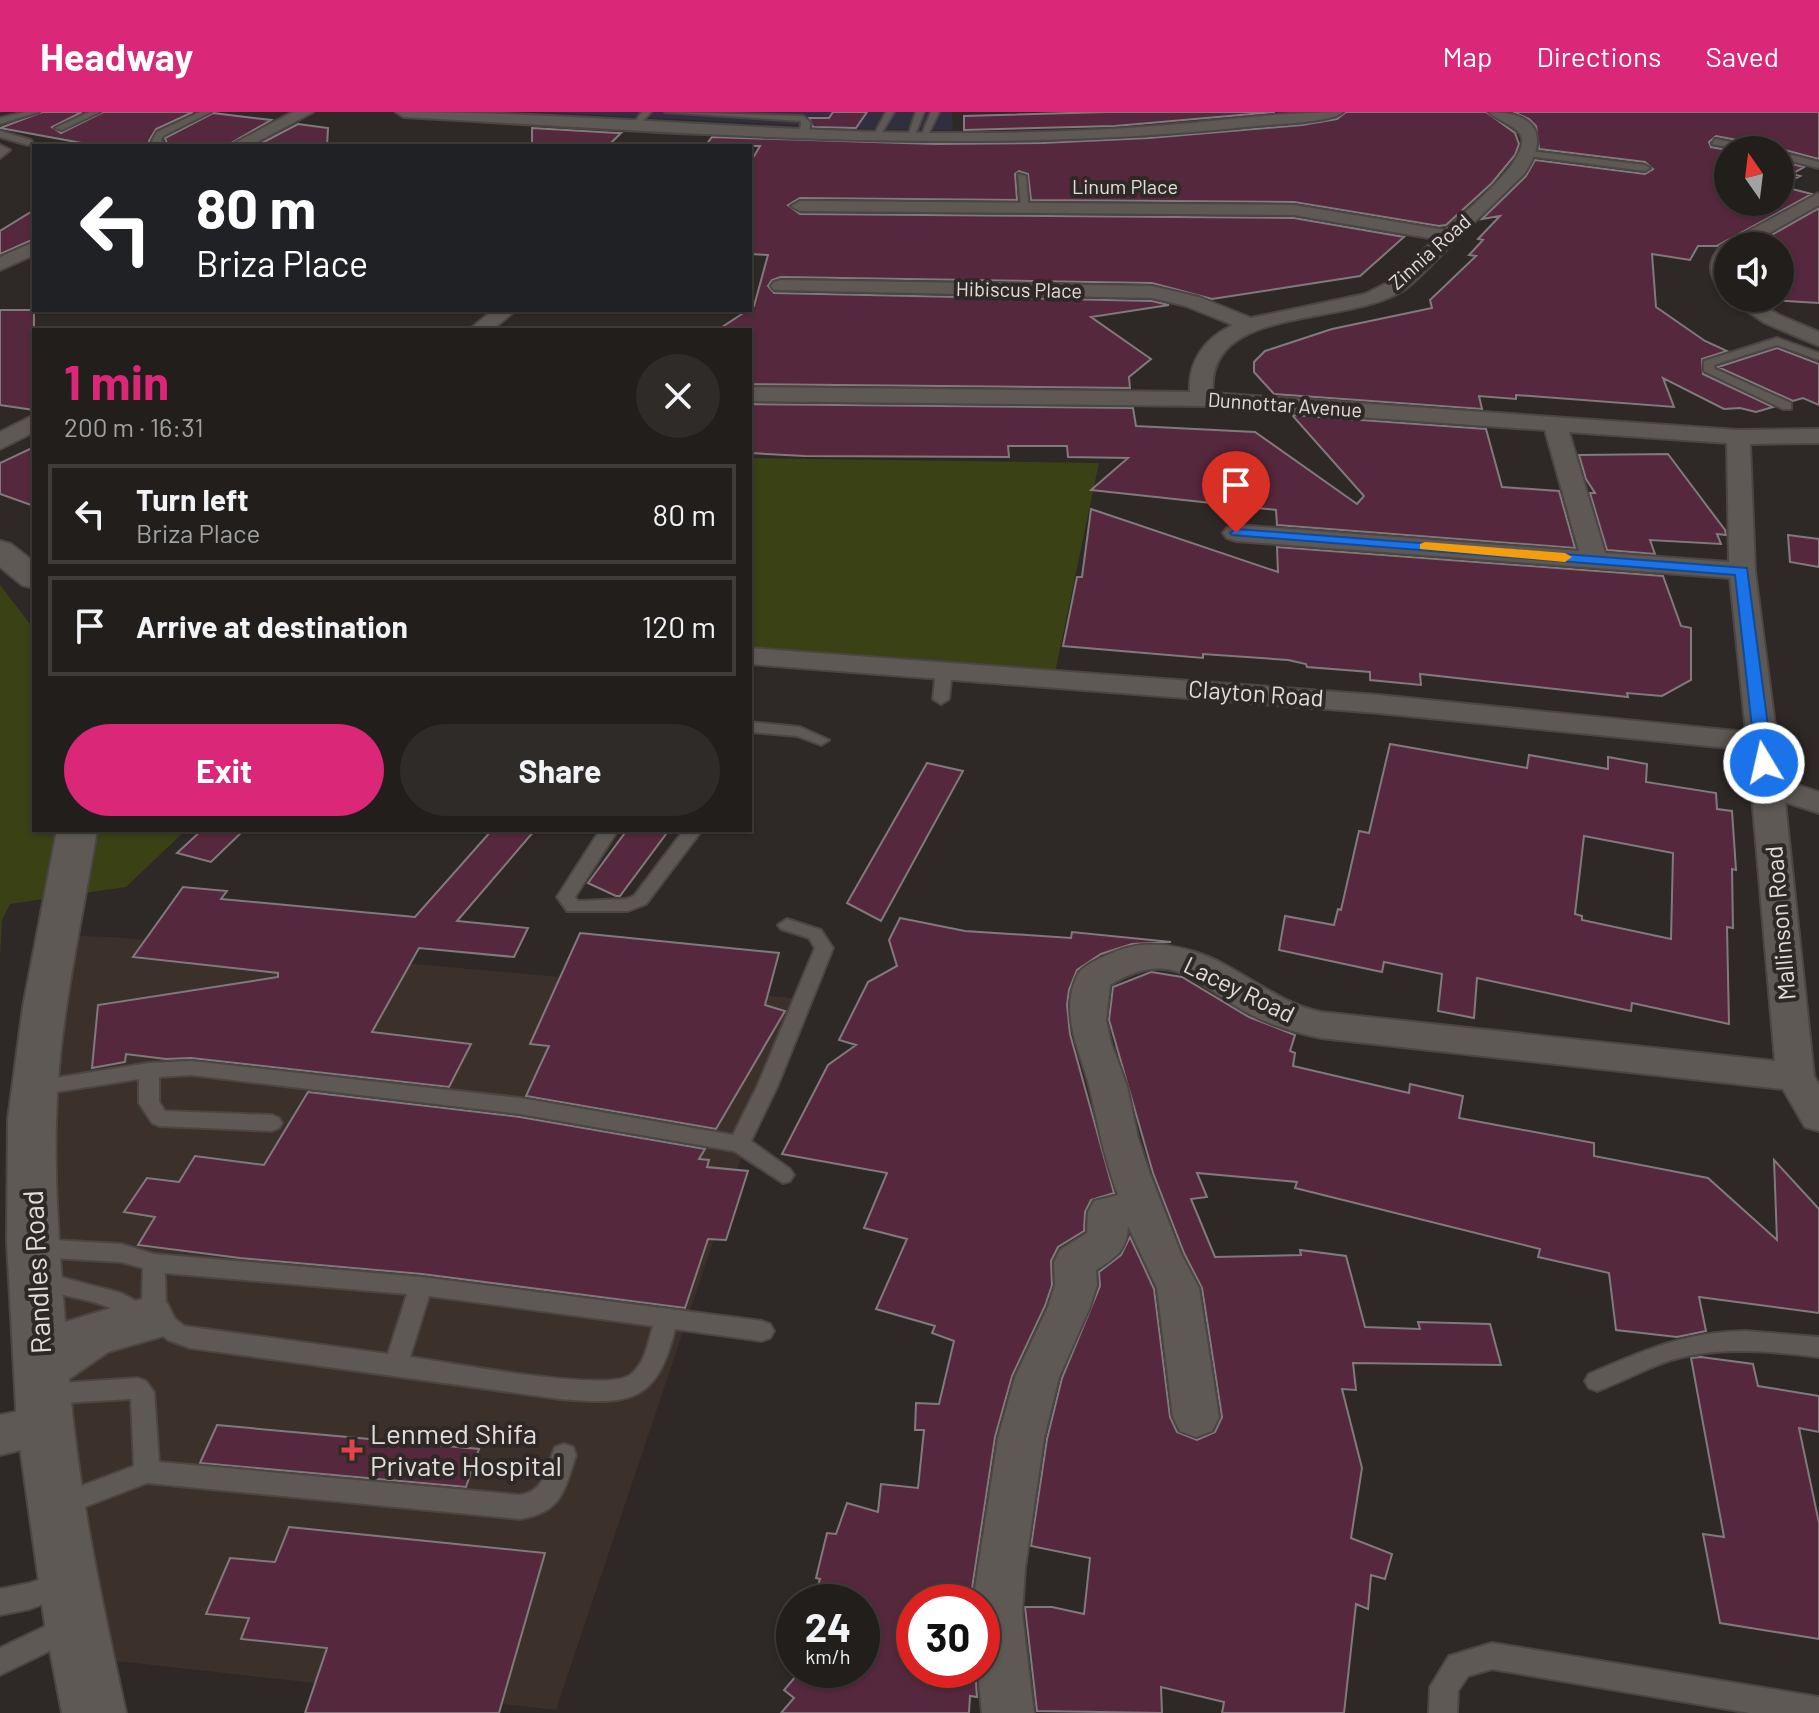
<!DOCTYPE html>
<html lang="en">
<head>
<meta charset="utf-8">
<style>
	:root { --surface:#221e1c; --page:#2e2b29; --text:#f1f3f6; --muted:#a2a2a3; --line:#3f3c3b; --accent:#db2777 }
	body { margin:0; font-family:Barlow,sans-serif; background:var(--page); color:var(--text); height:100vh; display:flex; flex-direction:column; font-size:30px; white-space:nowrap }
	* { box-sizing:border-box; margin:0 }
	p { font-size:26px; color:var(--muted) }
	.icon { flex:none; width:44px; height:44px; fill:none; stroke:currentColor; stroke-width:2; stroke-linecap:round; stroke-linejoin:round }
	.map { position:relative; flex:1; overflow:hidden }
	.sheet { position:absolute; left:32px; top:216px; width:720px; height:504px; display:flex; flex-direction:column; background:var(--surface); border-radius:0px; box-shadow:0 2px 6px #0004,0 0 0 2px var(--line) }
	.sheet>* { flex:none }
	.top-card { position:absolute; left:32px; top:32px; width:720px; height:168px; border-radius:0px; box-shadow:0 2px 6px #0004,0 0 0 2px var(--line); background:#202124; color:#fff; overflow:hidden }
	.needle { width:52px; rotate:346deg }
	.controls { position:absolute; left:1714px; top:24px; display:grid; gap:16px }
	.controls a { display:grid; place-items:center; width:80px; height:80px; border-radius:50%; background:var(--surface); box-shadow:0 2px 6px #0004,0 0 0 2px var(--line); font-size:40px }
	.speed { position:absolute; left:776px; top:1472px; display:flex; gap:16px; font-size:40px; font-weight:700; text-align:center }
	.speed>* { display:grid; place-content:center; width:104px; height:104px; border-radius:50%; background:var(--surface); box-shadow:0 2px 6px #0004,0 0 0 2px var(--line); line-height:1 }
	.speed small { font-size:20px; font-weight:400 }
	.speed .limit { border:12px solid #d22; background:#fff; color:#111 }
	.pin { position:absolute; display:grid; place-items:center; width:68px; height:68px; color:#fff; margin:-82px -34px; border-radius:50% 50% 50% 0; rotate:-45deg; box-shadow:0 0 8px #0007 }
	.pin .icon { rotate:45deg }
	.me { position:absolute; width:88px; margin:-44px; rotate:351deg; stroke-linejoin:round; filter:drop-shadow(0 0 6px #0008) }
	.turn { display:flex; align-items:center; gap:28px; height:168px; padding:0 32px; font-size:36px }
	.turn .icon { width:104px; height:104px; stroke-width:2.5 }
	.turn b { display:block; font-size:56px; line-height:68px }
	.round { display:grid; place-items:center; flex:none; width:84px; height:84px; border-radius:42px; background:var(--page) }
	.head { display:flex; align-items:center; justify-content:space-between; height:136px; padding:0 32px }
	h1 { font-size:48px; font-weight:700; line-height:60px; color:var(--accent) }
	.cta { display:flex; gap:16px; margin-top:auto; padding:16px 32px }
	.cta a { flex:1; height:92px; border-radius:48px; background:var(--accent); color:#fff; font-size:32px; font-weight:700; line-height:92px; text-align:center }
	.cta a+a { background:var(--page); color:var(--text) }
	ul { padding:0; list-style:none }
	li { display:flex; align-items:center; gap:24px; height:100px; margin:0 16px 12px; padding:0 16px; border:4px solid var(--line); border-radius:0px }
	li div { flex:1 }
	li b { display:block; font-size:30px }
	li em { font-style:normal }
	header { display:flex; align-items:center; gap:48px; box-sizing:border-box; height:112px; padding:0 40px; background:var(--accent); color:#fff }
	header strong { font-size:38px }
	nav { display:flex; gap:44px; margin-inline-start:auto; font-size:28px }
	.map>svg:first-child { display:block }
	.built { fill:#3b302a }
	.education { fill:#312f3f }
	.green { fill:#394115 }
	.building { fill:#56283d; stroke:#817a7d; stroke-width:2; fill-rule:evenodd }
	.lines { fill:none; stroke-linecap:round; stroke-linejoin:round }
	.service-casing { stroke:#4b4644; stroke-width:4 }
	.minor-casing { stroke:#4b4644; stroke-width:4 }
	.tertiary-casing { stroke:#4b4644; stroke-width:4 }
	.service { fill:#5e5955; fill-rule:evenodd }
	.minor { fill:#5e5955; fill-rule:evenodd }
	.tertiary { fill:#5e5955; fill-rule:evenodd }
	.route { fill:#1a73e8; stroke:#114b97; stroke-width:2 }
	.slow { fill:#f59e0b }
	.health-dot { fill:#e0444e; stroke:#2e2826; stroke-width:3 }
	.labels { text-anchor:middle; stroke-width:8; stroke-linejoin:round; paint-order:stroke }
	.far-street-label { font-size:20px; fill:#e2dedc; stroke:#2e2826 }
	.street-label { font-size:24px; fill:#e2dedc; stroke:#2e2826 }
	.near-street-label { font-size:28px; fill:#e2dedc; stroke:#2e2826 }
	.near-poi-label { font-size:28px; fill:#e2dedc; stroke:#2e2826; text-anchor:start }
</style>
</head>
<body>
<header>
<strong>Headway</strong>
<nav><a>Map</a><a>Directions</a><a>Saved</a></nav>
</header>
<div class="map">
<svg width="1819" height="1601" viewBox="0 0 1819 1601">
	<rect width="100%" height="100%" fill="#2e2826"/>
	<!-- built -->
	<path class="built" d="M51 823 112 825 795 886 556 1598 89 1546 33 1130Z"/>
	<!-- education -->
	<path class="education" d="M539 0H952L953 18 868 17Z"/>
	<!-- green -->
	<path class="green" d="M750 346 1099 351 1055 561 750 540Z
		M0 473 31 513 34 512V718H186L126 775 10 792 2 808 0 847Z"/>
	<!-- building -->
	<path class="building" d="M42 0H82L52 15 61 21 103 0H193L156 17 149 29 153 34H98L0 16Z
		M833 0H867L856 16 813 15 809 6H829Z
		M1106 0H1275L1115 14 964 18V4Z
		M1346 0H1486L1515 21 1519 32 1515 43 1492 71 1446 113 1439 114 1294 90 1031 88 1028 62 1019 59 1015 62 1017 88 800 86 788 93 800 102 1294 106 1404 125 1360 164 1212 187 1152 171 781 165 772 168 768 174 774 181 1152 189 1169 193 1091 205 1151 247 1129 265 1130 276 750 272V218L722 215 754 194 768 143 750 142V51L760 34H705L712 25 936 32 1042 31 1149 26 1302 13 1337 7Z
		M1513 0H1819V47L1781 37 1764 38 1758 32 1716 24 1709 30 1711 35 1728 38V90H1780V49L1804 55 1792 62 1800 64 1780 74 1812 82 1717 134H1698L1690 148 1652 142 1656 195 1705 229 1727 239 1702 247 1703 262 1773 295 1756 300 1740 296 1724 297 1663 266 1674 295 1516 283V287L1479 284 1482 297 1274 282 1254 260V250L1265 239 1332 217 1432 196 1430 188 1476 144 1469 143 1483 128 1478 127 1500 104 1482 107 1526 64 1535 48 1645 62 1653 57 1645 50 1539 37 1536 14 1529 7Z
		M213 1 271 8 226 34H168L165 26Z
		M298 12 328 16 327 34H256Z
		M532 16 617 21H621L608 34H532Z
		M1819 96V191L1772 188 1771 186H1780V134H1752Z
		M34 98V127L0 142V119Z
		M0 198H34V298L0 293Z
		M1777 236 1819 252V293L1803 286 1793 289 1718 255Z
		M750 292 1133 296 1136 314 1255 320 1357 392 1364 384 1292 303 1486 317 1502 375 1559 379 1575 436 1277 413 1276 398 1091 378 1128 346 1068 345 1067 334H1008L1009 345 804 344 750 341Z
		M34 335V394L0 382V351Z
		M1668 342 1725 418 1726 423 1717 422 1721 432 1650 428 1655 442 1607 438 1590 381H1595L1586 367 1579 343Z
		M1091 397 1278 460 1277 435 1663 464 1681 514 1691 516V568L1662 584 1627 581 1628 585 1420 562 1421 573 1370 568V560L1307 555 1306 552 1288 548 1203 542V546L1063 534 1077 465H1082Z
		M1788 423 1819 427V455L1790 450Z
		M1390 632 1527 656 1529 643 1608 657V645L1647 652 1646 670 1716 681 1717 697 1732 699 1736 758 1732 757 1733 816 1727 815 1729 912 1632 891 1631 899 1477 866 1474 906 1438 899 1442 862 1384 850 1382 860 1279 838 1285 804 1334 813 1338 797 1341 798 1359 719 1369 721ZM1584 724 1673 741 1671 827 1582 808V804L1575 802Z
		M927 651 963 659 881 809 847 791Z
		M202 718H244L211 750 177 741Z
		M492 718H535L457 809 528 816 514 845 419 836 372 920 471 932 449 975 191 946 166 947 126 942 125 950 92 956 98 893 278 865V861L133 845 183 775 227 779 221 787 415 805Z
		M627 718H669L620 784H616L588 771Z
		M900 806 965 819 1071 826 1072 820 1171 830 1132 832 1101 842 1077 858 1069 878 1067 893 1070 922 1114 1081 1091 1088 1085 1100 1084 1119 1058 1135 1051 1149 1052 1173 1045 1194 1012 1264 995 1325 970 1490H914V1558H975L977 1585 970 1584 969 1601H781L794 1586 784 1578 801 1558H862V1490H813L820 1467 816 1466 827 1421 836 1422 847 1391 878 1400 881 1372 918 1376 924 1318H915L916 1291 939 1292 954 1229 932 1221 935 1214 876 1197 907 1127 864 1116 887 1061 782 1042 828 953 856 933 839 928 868 870 897 854 889 828Z
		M580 821 779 841 765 893 785 899 716 1017 526 984 549 934 530 932Z
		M1151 860 1182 865 1249 905 1295 923 1290 939 1295 941 1293 954 1409 981 1410 972 1463 984 1459 1006 1594 1031V1044L1708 1066 1777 1128 1774 1048 1819 1097V1201L1699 1185 1706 1219 1677 1225 1616 1218 1609 1161 1538 1145 1540 1137 1295 1076 1297 1070 1197 1061 1207 1085 1191 1087 1215 1145 1301 1143 1300 1138 1346 1144 1365 1215 1420 1217 1418 1210 1490 1212 1501 1253 1353 1251 1356 1278 1342 1277 1362 1356 1351 1426 1392 1442 1385 1467 1371 1463 1368 1497 1356 1492 1344 1601H1222L1224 1590 1161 1575 1162 1601 1037 1599 1025 1495H1052L1084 1502 1090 1446 1031 1434 1047 1327 1062 1266 1100 1174 1099 1160 1121 1143 1130 1125 1154 1177 1170 1305 1177 1320 1197 1328 1215 1320 1222 1305 1202 1176 1184 1141 1153 1061 1109 908 1113 875Z
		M308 980 520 1005 705 1037 699 1047 709 1048 707 1055 748 1059 726 1128 708 1127 685 1196 422 1162 240 1146 138 1133 155 1105 124 1100 147 1066 179 1070 195 1044 264 1053Z
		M1701 1245 1753 1252 1758 1274 1819 1284V1320L1799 1316 1819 1411V1527L1720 1511 1703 1422 1724 1425 1691 1246Z
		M217 1313 479 1337 466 1375 200 1351Z
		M289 1415 545 1441 499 1601H305L327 1536 241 1527 249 1506 206 1502 230 1446 275 1450Z"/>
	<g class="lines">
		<!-- service casing -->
		<g class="service-casing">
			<path id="service" d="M25 0H39L0 12V6Z
				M89 0H100L62 18 55 16Z
				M200 0H211L163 24 161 28 165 34H157L152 29 157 20Z
				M642 0H651L638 14H632Z
				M665 0 803 4 811 11 808 21 804 24 800 21 801 9Z
				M886 0H894L879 25H873Z
				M916 0H924L914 25 907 27Z
				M931 0H939L926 27H920Z
				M0 19 31 28 32 30 28 33 0 25Z
				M1715 27 1757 35 1761 38H1743L1712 32Z
				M0 33 10 38 0 46Z
				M1531 39 1645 53 1650 56 1645 59 1528 44Z
				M1780 40 1819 50V56L1780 46Z
				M1018 62 1026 64 1029 98 1021 96Z
				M1777 226 1819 241V248L1777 233 1714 253 1715 257 1791 291V297H1783L1704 259V249Z
				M944 554 952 559 949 587 941 592 933 587 936 559Z
				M750 610 800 615 829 628 821 633 797 624 750 620Z
				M600 718H618L575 785 578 789 626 787 634 784 684 718H702L646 792 628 799H567L557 785Z
				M787 807 821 818 833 836 777 975 751 1029 790 1057 794 1063 790 1069 783 1071 734 1039 520 1002 191 963 159 965V990L165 999 272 1003 279 1006 282 1011 279 1016 272 1019 159 1014 152 1011 139 991V967L36 983 29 981 26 976 29 971 36 969 149 951 191 949 520 986 733 1023 757 975 815 836 809 826 781 817 778 813Z
				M36 1127 121 1132 154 1142 421 1165 762 1209 770 1212 774 1219 770 1226 762 1229 675 1217C657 1291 630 1293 560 1287L190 1236 168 1228 150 1213C136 1217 127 1204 115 1198 90 1186 59 1184 33 1175L30 1169 33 1163 41 1160 121 1181 142 1192 143 1156 121 1150 36 1145 28 1142 25 1136 28 1130ZM165 1161 407 1182 388 1242 184 1214 166 1199ZM429 1184 653 1214C648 1231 645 1252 630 1263 606 1281 447 1250 410 1245Z
				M1745 1219 1819 1225V1245C1770 1239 1719 1234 1671 1248 1646 1256 1622 1270 1597 1279L1589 1276 1585 1269 1589 1262C1643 1239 1684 1220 1745 1219Z
				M138 1266 146 1269 154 1280 159 1350 520 1383C546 1379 546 1356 555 1335L564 1332 573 1335 576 1343C564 1379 562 1400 520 1407L147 1371 61 1404 52 1401 48 1393 52 1385 134 1354 131 1287 46 1292 38 1289 34 1282 38 1275 46 1272Z
				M62 1460 71 1463 75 1472 71 1481 30 1497 0 1503V1477L30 1471Z
				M69 1503 78 1507 82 1516 78 1525 0 1563V1536Z
				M1492 1531 1819 1585V1601H1750L1492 1557 1468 1564 1458 1579 1457 1601H1429L1430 1575 1449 1544Z"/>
		</g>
		<!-- minor casing -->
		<g class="minor-casing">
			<path id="minor" d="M293 0H313L250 34H229Z
				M396 0C583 0 770 21 957 21 1028 21 1098 19 1168 13 1227 8 1284 0 1343 0 1331 11 1274 12 1255 14 971 45 688 21 404 5Z
				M1489 0C1535 0 1551 23 1524 62 1498 87 1471 113 1445 139 1432 152 1419 167 1405 177 1349 216 1205 191 1213 281L1738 318 1819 317V331L1750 332 1755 459 1782 668 1819 680V701L1785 690 1814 964 1819 973V1019L1805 1015 1783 977 1321 926C1297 921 1272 914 1250 902 1195 873 1174 834 1110 873L1106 908 1111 931 1127 974 1138 1026 1150 1062 1181 1142 1199 1176 1219 1305 1212 1319 1196 1325 1180 1319 1173 1305 1157 1176 1128 1114C1127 1139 1116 1145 1096 1158L1097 1173 1090 1195 1059 1265 1044 1326 1025 1456 1022 1501 1034 1601H982L978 1558H982V1490H973L998 1326 1015 1265 1048 1195 1055 1173 1054 1150 1060 1138 1087 1121 1088 1100 1094 1089 1118 1083C1105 1048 1098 1014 1090 977 1081 940 1059 903 1077 864 1082 853 1101 846 1112 841 1140 829 1166 831 1195 840 1240 854 1273 890 1321 900L1775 949 1748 638 1378 601 750 552V536L1378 583 1746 620 1730 466 1236 429 1227 426 1223 421 1227 416 1236 413 1579 439 1545 318 1202 294 750 289V275L1190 280C1188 249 1205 226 1233 213L1186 194 1152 186 774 178 771 174 774 170 781 168 1152 174 1199 185 1251 206 1365 182 1393 168 1435 127 1294 103 800 99 791 94 800 89 1294 93 1445 118C1461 103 1536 44 1520 22 1513 12 1498 9 1489 0ZM1569 320 1727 331 1729 450 1605 441Z
				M1819 81V93L1746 134H1728V182L1721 180C1709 162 1706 151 1721 134Z
				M34 130V143L0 158V145Z
				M1728 186H1752L1779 203 1819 220V234L1765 211Z
				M493 198H516L492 218H469Z
				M34 303V320L0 337V320Z
				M45 1294 61 1300 68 1314 61 1328 0 1343V1303Z"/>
		</g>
		<!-- tertiary casing -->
		<g class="tertiary-casing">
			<path id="tertiary" d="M0 429 11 432 34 450V476L22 473 0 455Z
				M57 718H97C81 814 58 911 56 1009 54 1076 60 1143 65 1210L148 1185 167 1191 175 1207 167 1223 108 1240 69 1267C78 1379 102 1491 126 1601H62L45 1513 17 1314 7 1130 8 1007 23 895Z"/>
		</g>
		<!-- service -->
		<use href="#service" class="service"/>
		<!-- minor -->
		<use href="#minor" class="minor"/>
		<!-- tertiary -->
		<use href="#tertiary" class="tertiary"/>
	</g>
	<!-- route -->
	<path class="route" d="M1236 417 1747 456 1773 651 1764 656 1756 651 1735 463 1232 423 1230 421Z"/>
	<!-- slow -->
	<path class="slow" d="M1425 430 1565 441 1572 445 1565 450 1420 437V432Z"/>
	<!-- markers -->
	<path class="health-dot" d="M348 1326h8v8h8v8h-8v8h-8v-8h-8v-8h8z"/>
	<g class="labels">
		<!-- far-street labels -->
		<g class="far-street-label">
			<text x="1125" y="82">Linum Place</text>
			<text transform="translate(1430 140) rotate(-42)" y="7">Zinnia Road</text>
			<text transform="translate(1019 178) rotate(1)" y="7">Hibiscus Place</text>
			<text transform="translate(1285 293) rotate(4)" y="7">Dunnottar Avenue</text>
		</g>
		<!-- street labels -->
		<g class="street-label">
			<text transform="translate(1256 582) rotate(4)" y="8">Clayton Road</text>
			<text transform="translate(1781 811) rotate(-95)" y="8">Mallinson Road</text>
			<text transform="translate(1239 878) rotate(26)" y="8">Lacey Road</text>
		</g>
		<!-- near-street labels -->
		<g class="near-street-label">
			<text transform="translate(37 1160) rotate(-93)" y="10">Randles Road</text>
		</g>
		<!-- near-poi labels -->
		<g class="near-poi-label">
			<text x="370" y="1332">Lenmed Shifa<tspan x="370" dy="32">Private Hospital</tspan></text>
		</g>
	</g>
</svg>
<div class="controls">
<a><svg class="needle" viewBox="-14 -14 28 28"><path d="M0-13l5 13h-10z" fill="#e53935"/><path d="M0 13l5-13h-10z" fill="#a2a2a3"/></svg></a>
<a><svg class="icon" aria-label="sound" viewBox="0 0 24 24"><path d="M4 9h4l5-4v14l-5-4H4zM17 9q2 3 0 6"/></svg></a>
</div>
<div class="speed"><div>24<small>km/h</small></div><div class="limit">30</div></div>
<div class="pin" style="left:1236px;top:421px;background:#d93025"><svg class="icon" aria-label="arrive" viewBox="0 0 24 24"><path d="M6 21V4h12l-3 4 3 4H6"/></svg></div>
<svg class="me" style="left:1764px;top:651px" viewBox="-20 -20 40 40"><circle r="17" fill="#1a73e8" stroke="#fff" stroke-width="3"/><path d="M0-11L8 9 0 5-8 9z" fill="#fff"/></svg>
<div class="top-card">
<div class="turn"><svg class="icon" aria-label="left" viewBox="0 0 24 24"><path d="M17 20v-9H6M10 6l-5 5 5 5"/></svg><div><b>80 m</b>Briza Place</div></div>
</div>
<section class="sheet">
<div class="head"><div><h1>1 min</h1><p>200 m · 16:31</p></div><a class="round"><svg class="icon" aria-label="close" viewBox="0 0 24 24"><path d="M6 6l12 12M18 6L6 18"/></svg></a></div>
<ul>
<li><svg class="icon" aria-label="left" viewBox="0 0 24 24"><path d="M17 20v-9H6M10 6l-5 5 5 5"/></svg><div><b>Turn left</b><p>Briza Place</p></div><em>80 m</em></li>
<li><svg class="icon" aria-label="arrive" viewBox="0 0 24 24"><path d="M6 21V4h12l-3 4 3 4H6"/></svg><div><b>Arrive at destination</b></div><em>120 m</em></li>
</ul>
<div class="cta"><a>Exit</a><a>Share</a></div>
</section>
</div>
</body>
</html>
